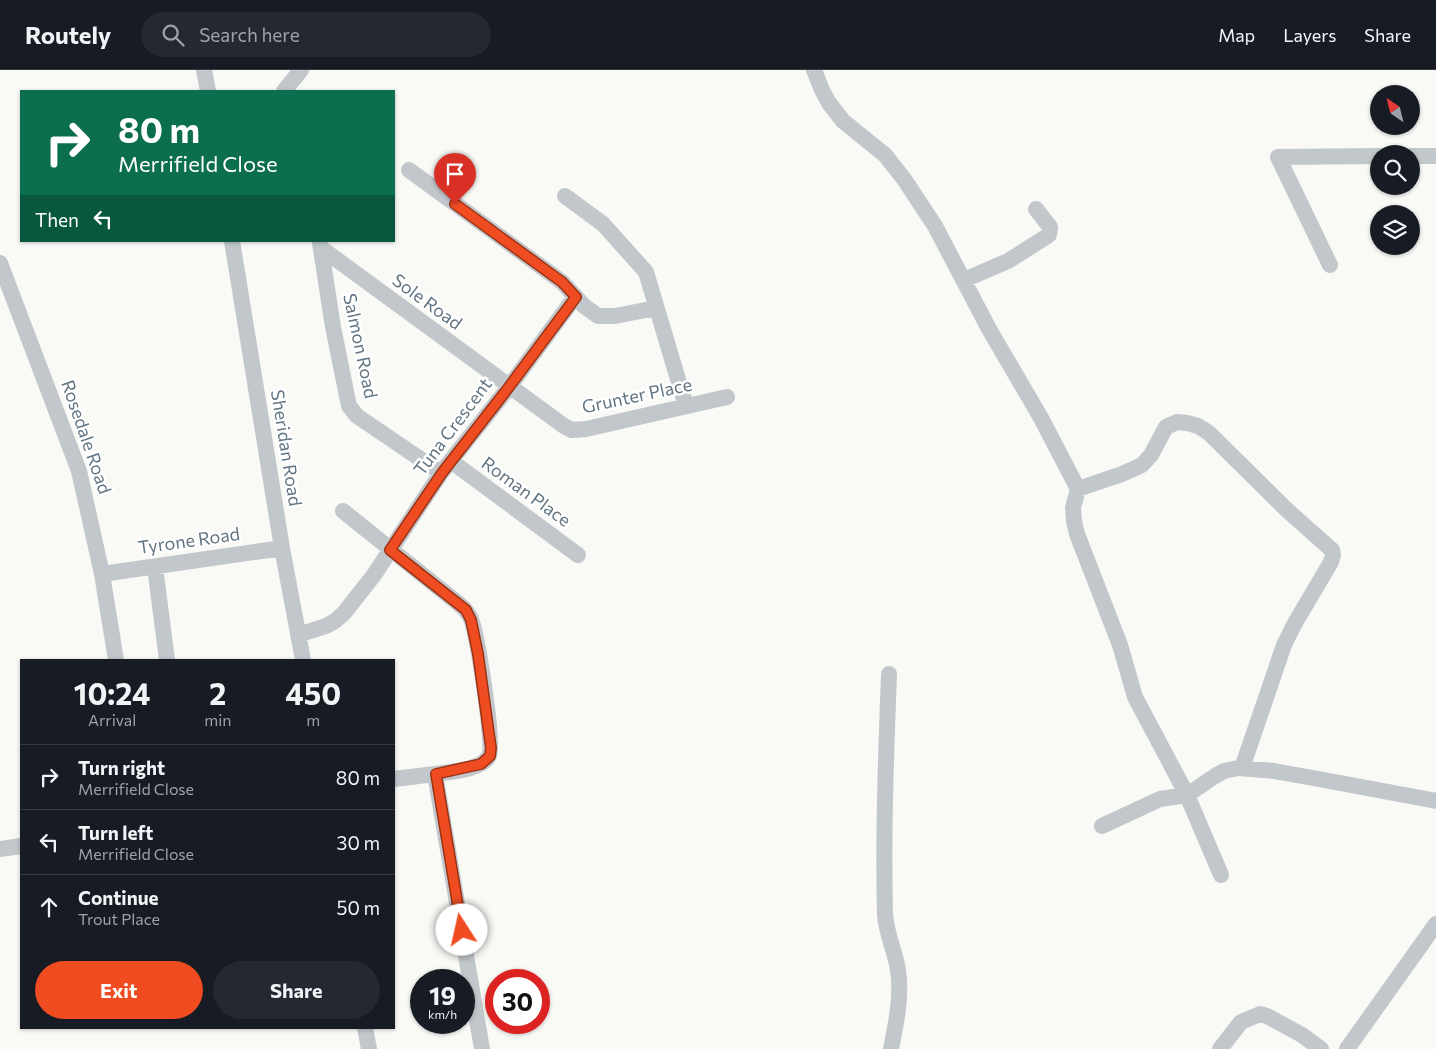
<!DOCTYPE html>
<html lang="en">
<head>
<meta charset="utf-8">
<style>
	:root { --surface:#171b24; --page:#242831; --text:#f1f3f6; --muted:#9ea1a6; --line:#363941; --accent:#ef4d21 }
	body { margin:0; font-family:Commissioner,sans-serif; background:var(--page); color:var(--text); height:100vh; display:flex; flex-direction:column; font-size:19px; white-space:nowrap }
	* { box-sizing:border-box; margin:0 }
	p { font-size:16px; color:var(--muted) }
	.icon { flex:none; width:28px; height:28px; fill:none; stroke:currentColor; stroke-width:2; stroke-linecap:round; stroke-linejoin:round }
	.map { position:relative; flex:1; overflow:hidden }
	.panel { position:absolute; left:20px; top:589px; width:375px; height:370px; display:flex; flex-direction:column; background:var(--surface); border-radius:0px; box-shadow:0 1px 4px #0004 }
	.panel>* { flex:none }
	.top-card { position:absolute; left:20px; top:20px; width:375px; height:152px; border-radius:0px; box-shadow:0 1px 4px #0004; background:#0b6e4f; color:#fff; overflow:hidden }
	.needle { width:32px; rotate:325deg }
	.buttons { position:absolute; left:1370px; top:15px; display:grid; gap:10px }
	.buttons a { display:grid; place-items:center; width:50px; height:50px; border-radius:50%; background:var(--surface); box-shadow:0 1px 4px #0004; font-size:25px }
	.speed { position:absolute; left:410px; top:899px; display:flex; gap:10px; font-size:25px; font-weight:700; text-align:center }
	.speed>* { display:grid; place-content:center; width:65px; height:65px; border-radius:50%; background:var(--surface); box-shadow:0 1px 4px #0004; line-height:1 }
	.speed small { font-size:12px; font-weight:400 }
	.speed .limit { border:8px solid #d22; background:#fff; color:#111 }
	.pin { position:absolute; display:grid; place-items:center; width:42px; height:42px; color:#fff; margin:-51px -21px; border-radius:50% 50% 50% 0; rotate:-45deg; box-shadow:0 0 5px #0007 }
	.pin .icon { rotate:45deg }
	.me { position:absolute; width:55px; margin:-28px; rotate:350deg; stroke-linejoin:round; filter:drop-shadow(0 0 4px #0008) }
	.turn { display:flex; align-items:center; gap:18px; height:105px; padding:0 15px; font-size:22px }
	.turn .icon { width:65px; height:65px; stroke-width:2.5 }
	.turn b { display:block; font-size:35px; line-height:42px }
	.then { display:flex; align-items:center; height:48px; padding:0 15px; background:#0003; gap:10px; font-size:19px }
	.eta { display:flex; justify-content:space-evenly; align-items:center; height:85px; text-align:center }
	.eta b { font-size:30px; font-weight:700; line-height:35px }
	.primary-button { display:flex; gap:10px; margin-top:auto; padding:10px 15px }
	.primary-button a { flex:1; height:58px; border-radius:30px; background:var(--accent); color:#fff; font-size:20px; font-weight:700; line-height:58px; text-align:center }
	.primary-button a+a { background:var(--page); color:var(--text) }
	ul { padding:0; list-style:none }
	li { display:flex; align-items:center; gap:15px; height:65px; padding:0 15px; border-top:1px solid var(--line) }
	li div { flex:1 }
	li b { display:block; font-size:19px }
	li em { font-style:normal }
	header { display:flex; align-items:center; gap:30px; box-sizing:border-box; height:70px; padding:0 25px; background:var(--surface); border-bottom:1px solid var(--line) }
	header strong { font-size:24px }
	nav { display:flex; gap:28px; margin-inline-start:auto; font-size:18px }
	.search { width:350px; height:45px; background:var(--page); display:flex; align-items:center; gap:12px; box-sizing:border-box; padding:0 18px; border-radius:28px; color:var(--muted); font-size:19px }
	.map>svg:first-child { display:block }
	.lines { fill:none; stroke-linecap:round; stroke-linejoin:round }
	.minor { stroke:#c2c7cb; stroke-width:16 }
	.route-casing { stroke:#9b3215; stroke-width:12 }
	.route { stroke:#ef4d21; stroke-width:9 }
	.labels { text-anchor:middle; stroke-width:5; stroke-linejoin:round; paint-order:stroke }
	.street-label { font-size:18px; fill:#627583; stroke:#fff }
</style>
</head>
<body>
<header>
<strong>Routely</strong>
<div class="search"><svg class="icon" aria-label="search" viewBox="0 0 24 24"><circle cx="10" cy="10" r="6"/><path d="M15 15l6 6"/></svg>Search here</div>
<nav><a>Map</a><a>Layers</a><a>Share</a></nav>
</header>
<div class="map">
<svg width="1436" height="979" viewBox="0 0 1436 979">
	<rect width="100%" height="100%" fill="#f9f9f6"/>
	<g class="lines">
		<!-- minor -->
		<path class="minor" d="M204 0 208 21
			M814 0 822 20 829 33 843 51 885 85 904 109 935 156 989 259 1041 348 1078 419 1073 438 1074 451 1077 464 1120 575 1135 627 1187 725 1221 805
			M284 21 301 0
			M1411 86H1436
			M409 100 562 212 584 236 598 246H615L656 238
			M565 126 603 154 646 202 686 336
			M232 171 282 478 303 590
			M320 173 333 257 349 336 357 346 441 403
			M321 178 564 356 572 360 586 359 727 327
			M0 193 79 401 102 504 116 590
			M1330 195 1278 87 1379 86
			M964 210 1008 191 1049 165 1050 157 1036 139
			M451 391 578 485
			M1078 419 1122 404 1142 395 1151 385 1166 357 1177 352 1187 353 1198 356 1209 363 1288 441 1332 480 1333 485 1331 492 1295 553 1284 575 1242 698
			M343 441 459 534C464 538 468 542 471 549 477 564 495 675 489 686 482 700 449 702 435 704L482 979
			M155 497 167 590
			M102 504 282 478
			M298 565 326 556 335 551 344 543 374 505 441 403 509 317 575 227
			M889 604C886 684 883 764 885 844 886 863 895 881 898 900 902 927 896 953 891 979
			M394 709 435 704
			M1102 756 1160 729 1187 725 1215 706 1224 701 1238 698 1274 701 1324 710 1436 731
			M0 779 21 776
			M365 958 369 979
			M1220 979 1241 952 1260 944 1267 946 1302 965 1321 979
			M1347 979 1436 854"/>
	</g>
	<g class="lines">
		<!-- route casing -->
		<g class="route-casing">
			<path id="route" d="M455 134 562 212 576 227 509 317 442 403 390 480 466 540 471 550 478 584 491 678 490 686 481 694 436 704 462 860"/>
		</g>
		<!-- route -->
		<use href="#route" class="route"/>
	</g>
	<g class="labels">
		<!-- street labels -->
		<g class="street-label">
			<text transform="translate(427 232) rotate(36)" y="6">Sole Road</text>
			<text transform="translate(360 276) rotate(78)" y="6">Salmon Road</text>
			<text transform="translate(637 326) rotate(-12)" y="6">Grunter Place</text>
			<text transform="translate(453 357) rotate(-53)" y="6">Tuna Crescent</text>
			<text transform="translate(86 367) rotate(71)" y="6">Rosedale Road</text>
			<text transform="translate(286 378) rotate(81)" y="6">Sheridan Road</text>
			<text transform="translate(526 422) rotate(36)" y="6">Roman Place</text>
			<text transform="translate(189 471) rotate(-8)" y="6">Tyrone Road</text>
		</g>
	</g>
</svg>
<div class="buttons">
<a><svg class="needle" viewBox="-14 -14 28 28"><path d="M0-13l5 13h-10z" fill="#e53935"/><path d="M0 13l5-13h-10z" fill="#9ea1a6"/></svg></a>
<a><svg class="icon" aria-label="search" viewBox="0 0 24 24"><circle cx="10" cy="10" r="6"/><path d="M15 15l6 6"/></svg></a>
<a><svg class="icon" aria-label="layers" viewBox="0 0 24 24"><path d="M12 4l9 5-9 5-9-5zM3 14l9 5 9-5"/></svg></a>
</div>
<div class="speed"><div>19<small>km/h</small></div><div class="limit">30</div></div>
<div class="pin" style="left:455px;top:134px;background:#d93025"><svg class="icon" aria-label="arrive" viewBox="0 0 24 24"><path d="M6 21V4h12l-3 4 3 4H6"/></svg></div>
<svg class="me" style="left:462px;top:860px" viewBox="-20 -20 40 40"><circle r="19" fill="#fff"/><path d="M0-13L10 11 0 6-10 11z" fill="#ef4d21"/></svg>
<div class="top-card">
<div class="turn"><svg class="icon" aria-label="right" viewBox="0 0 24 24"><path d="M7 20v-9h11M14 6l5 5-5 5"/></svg><div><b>80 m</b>Merrifield Close</div></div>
<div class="then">Then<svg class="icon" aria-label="left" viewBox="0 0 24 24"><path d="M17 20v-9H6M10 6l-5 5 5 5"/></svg></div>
</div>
<section class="panel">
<div class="eta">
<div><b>10:24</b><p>Arrival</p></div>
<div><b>2</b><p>min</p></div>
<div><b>450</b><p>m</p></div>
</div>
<ul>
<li><svg class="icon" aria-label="right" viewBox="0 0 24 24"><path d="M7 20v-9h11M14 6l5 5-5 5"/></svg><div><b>Turn right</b><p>Merrifield Close</p></div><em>80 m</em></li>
<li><svg class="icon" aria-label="left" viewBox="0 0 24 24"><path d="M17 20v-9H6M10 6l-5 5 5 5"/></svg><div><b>Turn left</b><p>Merrifield Close</p></div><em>30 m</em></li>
<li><svg class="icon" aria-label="ahead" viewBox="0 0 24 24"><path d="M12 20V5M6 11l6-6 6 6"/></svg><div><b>Continue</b><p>Trout Place</p></div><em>50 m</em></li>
</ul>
<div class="primary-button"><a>Exit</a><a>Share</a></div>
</section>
</div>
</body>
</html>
